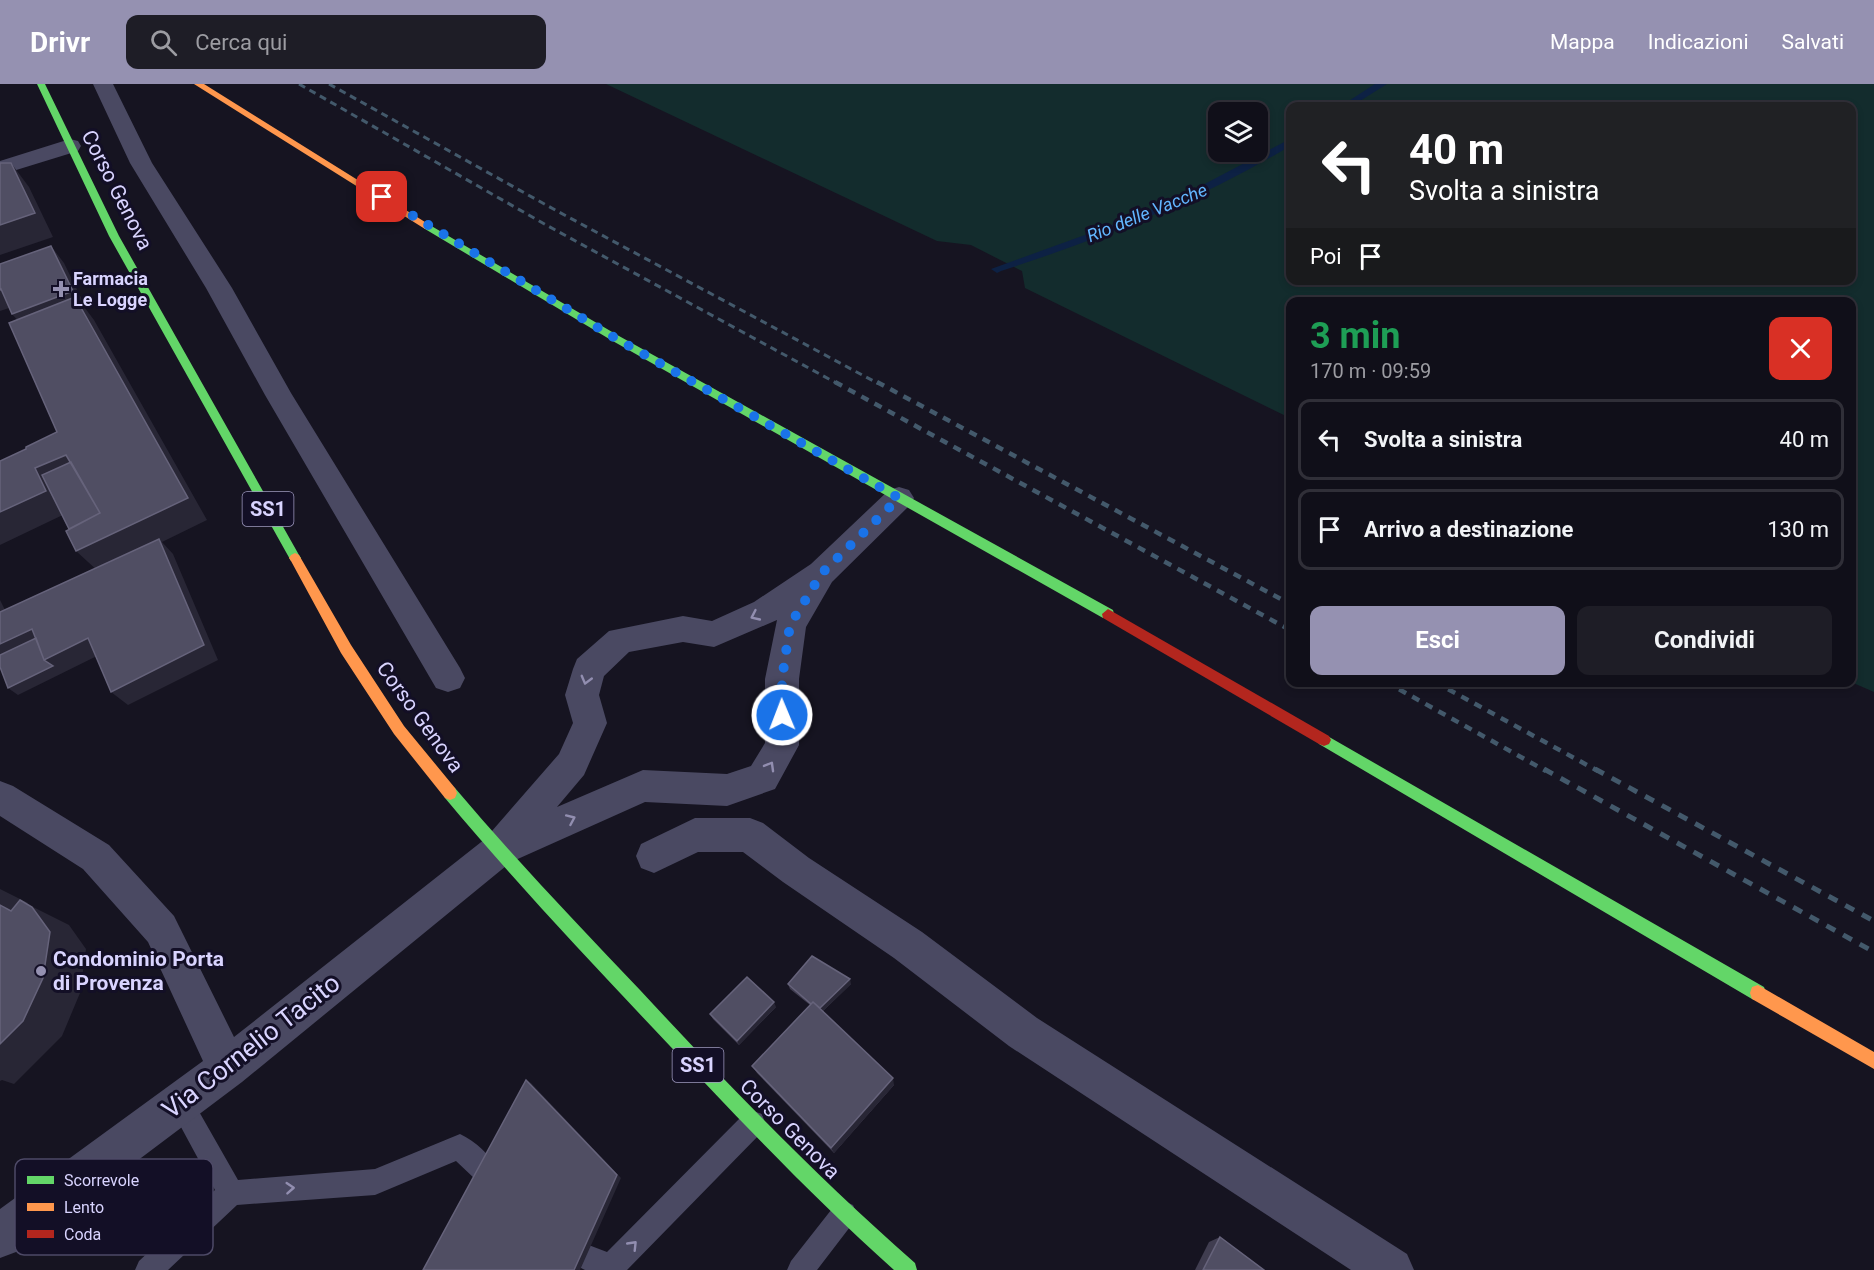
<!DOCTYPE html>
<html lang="it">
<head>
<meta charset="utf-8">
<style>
	:root { --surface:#100f19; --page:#1e1d26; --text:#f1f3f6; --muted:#9c9ca2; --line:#302f38; --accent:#9591b1 }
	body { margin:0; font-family:Roboto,sans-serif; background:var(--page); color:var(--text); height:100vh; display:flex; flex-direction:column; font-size:22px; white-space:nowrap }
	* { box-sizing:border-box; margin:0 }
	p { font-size:20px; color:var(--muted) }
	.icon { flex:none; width:33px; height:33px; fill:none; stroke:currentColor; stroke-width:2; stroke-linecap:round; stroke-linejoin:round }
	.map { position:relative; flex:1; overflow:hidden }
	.sheet { position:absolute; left:1286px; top:213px; width:570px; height:390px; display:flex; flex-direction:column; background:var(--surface); border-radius:12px; box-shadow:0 3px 9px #0003,0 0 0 2px var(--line) }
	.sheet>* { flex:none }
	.guide { position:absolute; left:1286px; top:18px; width:570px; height:183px; border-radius:12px; box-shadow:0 3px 9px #0003,0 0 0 2px var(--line); background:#202124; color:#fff; overflow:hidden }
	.controls { position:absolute; left:1208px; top:18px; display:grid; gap:12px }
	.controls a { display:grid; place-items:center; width:60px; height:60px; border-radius:12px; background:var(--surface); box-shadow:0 3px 9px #0003,0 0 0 2px var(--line); font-size:30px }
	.pin { position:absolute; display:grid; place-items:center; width:51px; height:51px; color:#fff; margin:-26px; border-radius:12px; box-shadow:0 3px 9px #0006 }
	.me { position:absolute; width:66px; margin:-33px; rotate:359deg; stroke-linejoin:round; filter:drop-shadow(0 0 4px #0008) }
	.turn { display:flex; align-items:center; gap:21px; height:126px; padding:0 24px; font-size:27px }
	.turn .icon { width:78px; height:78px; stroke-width:2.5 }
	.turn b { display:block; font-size:42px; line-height:51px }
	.then { display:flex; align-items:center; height:57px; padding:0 24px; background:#0003; gap:12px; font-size:22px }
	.round { display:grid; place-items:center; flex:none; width:63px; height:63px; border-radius:12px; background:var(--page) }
	.headline { display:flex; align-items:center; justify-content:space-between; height:102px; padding:0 24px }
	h1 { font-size:36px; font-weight:700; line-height:45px; color:#1e9e55 }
	.button { display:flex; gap:12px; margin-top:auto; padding:12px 24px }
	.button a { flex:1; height:69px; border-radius:12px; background:var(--accent); color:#fff; font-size:24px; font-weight:700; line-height:69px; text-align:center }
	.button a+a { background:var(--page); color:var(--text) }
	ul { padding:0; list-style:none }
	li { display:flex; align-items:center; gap:18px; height:81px; margin:0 12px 9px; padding:0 12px; border:3px solid var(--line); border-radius:12px }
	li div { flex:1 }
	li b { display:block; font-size:22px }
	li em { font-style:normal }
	header { display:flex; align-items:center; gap:36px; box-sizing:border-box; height:84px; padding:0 30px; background:var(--accent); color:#fff }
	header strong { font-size:28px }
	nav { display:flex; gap:33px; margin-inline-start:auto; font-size:21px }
	.search { width:420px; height:54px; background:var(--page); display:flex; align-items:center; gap:15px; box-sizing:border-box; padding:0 21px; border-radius:12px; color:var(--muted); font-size:22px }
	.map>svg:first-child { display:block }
	.green { fill:#132c2d; fill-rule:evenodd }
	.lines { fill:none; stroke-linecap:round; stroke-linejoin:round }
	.stream { fill:#0d2144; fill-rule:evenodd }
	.lane { fill:#4a4962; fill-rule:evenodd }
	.street { fill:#4a4962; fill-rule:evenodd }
	.fast { fill:#63d668; fill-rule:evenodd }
	.slow { fill:#ff974d; fill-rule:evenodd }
	.jam { fill:#b3261e; fill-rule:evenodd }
	.rail-far2 { stroke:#43596b; stroke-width:3; stroke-dasharray:7 5; stroke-linecap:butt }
	.rail-far1 { stroke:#43596b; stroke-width:4.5; stroke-dasharray:8 7; stroke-linecap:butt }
	.rail { stroke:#43596b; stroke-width:5; stroke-dasharray:10 9; stroke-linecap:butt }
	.wall { fill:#403d50 }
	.shaded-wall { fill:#282635 }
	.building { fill:#504e63; stroke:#66637b; stroke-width:1.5 }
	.oneway { stroke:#928eb0 }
	.route { stroke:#1a73e8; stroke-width:10; stroke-dasharray:0 18 }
	.poi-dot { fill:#9591b1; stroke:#130f26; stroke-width:2 }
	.labels { text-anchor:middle; stroke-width:6; stroke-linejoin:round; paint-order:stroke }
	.far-water-label { font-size:18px; font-style:italic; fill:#62b6ff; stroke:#130f26 }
	.far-poi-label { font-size:18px; font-weight:bold; fill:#d9d4ff; stroke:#130f26; text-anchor:start }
	.shield { fill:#130f26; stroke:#9e99be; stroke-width:1.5 }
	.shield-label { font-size:20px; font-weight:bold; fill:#d9d4ff }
	.street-label { font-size:21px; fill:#d9d4ff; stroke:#130f26 }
	.poi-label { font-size:21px; font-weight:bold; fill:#d9d4ff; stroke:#130f26; text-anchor:start }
	.near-street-label { font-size:26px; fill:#d9d4ff; stroke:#130f26 }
	.key { fill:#130f26; stroke:#4e4a67; stroke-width:1.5 }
	.key-label { font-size:16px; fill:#d9d4ff }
</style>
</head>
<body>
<header>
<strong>Drivr</strong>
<div class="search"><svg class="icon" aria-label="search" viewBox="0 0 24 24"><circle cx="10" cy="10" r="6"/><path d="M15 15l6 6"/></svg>Cerca qui</div>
<nav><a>Mappa</a><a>Indicazioni</a><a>Salvati</a></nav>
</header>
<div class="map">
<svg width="1874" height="1186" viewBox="0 0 1874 1186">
	<rect width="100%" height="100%" fill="#161421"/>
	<!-- green -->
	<path class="green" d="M606 0H1874V608L1851 598V218H1290V334L1025 204 1022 187 971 161 937 157ZM1290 22H1851V196H1290ZM1257 28V68H1218V28Z"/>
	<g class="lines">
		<!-- stream -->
		<path class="stream" d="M1375 0H1387L1352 22H1341Z
			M1290 55V62C1199 117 1102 154 1001 187L997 189 991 185 1107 143 1180 113Z"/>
		<!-- lane -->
		<path class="lane" d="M180 1007 189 1010 238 1096 375 1085 460 1050C475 1057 491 1071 497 1086L493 1095 484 1099 475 1095 456 1077 375 1111 237 1121 168 1186H135L139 1177 215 1106 168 1019 171 1010Z
			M753 1027 762 1030 765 1039 762 1048 627 1186H585L577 1182 573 1173 577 1164 586 1160 607 1168 744 1030Z
			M844 1117 853 1121 857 1130 853 1139 817 1186H787L791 1177 835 1121Z"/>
		<!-- street -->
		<path class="street" d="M93 0H113L152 79 232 204 291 309 460 584 465 594 460 604 448 608 436 604 265 311 206 204 130 79Z
			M70 55 78 57 81 62 78 67 0 91V77Z
			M899 403 909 406 914 414 909 422 832 498 806 543 799 595V661L775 705 727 722 645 718 511 778 242 998 16 1168 0 1174V1125L203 977 148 858 83 785 0 732V697L13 702 109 761 174 832 234 953 485 755 559 670 573 639 565 611 573 585 577 575 609 547 683 532 712 537 754 518 811 480 889 406ZM777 536 765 595V659L751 682 727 690 643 686 557 723 584 691 607 639 599 611 604 592 629 568 683 558 714 563Z
			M695 734H750L763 739 809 774 922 848 1037 934 1407 1170 1414 1186H1351L1009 962 894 874 783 798 743 768H698L654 789 641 784 636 772 641 760Z"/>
		<!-- fast -->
		<path class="fast" d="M37 0H45L119 152 299 471 301 474 299 477H291L109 152Z
			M428 140 619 252 1113 526 1114 530 1113 534H1103L611 256 425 145 423 143Z
			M1324 650 1764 903 1766 909 1764 915 1758 917 1752 915 1319 660 1317 656 1319 652Z
			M450 702 455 704C514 774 577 840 640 906 728 1001 818 1094 915 1179L917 1186H894C809 1110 731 1027 653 944 582 869 511 793 445 714L443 709 445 704Z"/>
		<!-- slow -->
		<path class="slow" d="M194 0H204L433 143 425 145Z
			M295 469 299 471 351 561 404 642 455 704 457 709 455 714 450 716 445 714 394 650 341 569 291 477 289 474 291 471Z
			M1758 901 1874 968V985L1752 915 1750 909 1752 903Z"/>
		<!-- jam -->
		<path class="jam" d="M1108 525 1329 652 1331 656 1329 660 1324 662 1319 660 1103 534 1102 530Z"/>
		<!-- rail-far2 -->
		<path class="rail-far2" d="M299 0 548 142 838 300
			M329 0 557 127 879 300"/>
		<!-- rail-far1 -->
		<path class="rail-far1" d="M835 298 1290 546
			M877 298 1290 520
			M1386 598 1546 687
			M1435 598 1598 687"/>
		<!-- rail -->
		<path class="rail" d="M1544 685 1874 868
			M1595 685 1874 837"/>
	</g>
	<!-- wall -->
	<path class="wall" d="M788 900H851L823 927 894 1001 834 1069 757 989 752 982 810 921 790 905Z
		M776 923 739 961 713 935 710 930Z
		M1220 1153 1264 1186H1195L1209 1158Z"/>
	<!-- shaded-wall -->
	<path class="shaded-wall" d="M11 79 29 103 53 153 0 171V141Z
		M51 162 64 179 86 224H85L94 236 207 436 162 458 173 470 218 576 128 621 111 608 99 488 76 467 69 428 0 461V428L35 384 66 371 26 246 12 230Z
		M1 205 15 222 0 227V206Z
		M0 516 8 532 0 536Z
		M32 545 88 554 105 568 18 611 8 604 0 576V560Z
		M0 805 28 819 27 820 69 841 86 865 80 909 62 952 14 1000 2 996 0 997Z
		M850 895 851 900 820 930 818 925Z
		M774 918 776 923 739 961 737 957Z
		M893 994 894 1001 834 1069 831 1064Z
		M526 996 531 999 621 1094 580 1186H574Z"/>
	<!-- building -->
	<path class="building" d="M0 79H11L35 129 0 141Z
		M51 162 73 207 12 230 1 205 0 206V180Z
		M75 213 188 414 76 467 66 447 100 429 66 371 35 384 46 407 0 428V377L26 365V363L57 348 9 239Z
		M71 378 100 429 69 445 42 391Z
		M159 455 204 561 111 608 88 554 44 576 32 545 0 560V528Z
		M36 554 44 576 53 582 8 604 0 583V571Z
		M20 816 32 823 50 848 43 894 23 937 0 960V821L11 827Z
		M812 872 850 895 820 924 813 918 811 920 788 900Z
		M747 893 774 918 737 957 710 930Z
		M813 918 893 994 831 1064 752 982Z
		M526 996 617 1091 574 1186H423Z
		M1220 1153 1264 1186H1203Z"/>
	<!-- one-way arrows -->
	<defs><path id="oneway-chevron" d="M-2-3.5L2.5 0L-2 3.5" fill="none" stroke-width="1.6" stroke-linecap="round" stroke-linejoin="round" transform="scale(1.5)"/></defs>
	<g class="oneway">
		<use href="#oneway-chevron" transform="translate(755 532) rotate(155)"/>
		<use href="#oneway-chevron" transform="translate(586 596) rotate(105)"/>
		<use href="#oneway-chevron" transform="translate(770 682) rotate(-60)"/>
		<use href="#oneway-chevron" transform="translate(571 735) rotate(-24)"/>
		<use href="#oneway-chevron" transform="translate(290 1104) rotate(-4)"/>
		<use href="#oneway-chevron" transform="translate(633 1161) rotate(-46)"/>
	</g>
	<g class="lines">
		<!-- route -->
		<path class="route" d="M382 113 615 254 899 414 822 489 790 541 782 595V631"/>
	</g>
	<!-- markers -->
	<g class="poi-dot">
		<path d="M58 196h6v6h6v6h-6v6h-6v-6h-6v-6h6z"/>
		<circle cx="41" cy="887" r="6"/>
	</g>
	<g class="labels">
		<!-- far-water labels -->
		<g class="far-water-label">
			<text transform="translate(1147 129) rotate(-22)" y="6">Rio delle Vacche</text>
		</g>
		<!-- far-poi labels -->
		<g class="far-poi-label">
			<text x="73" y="201">Farmacia<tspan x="73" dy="21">Le Logge</tspan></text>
		</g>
		<!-- shield labels -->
		<g class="shield">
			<rect x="242.5" y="408" width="51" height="34" rx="4.5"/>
			<rect x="672.5" y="964" width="51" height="34" rx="4.5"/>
		</g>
		<g class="shield-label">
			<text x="268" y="432">SS1</text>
			<text x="698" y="988">SS1</text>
		</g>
		<!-- street labels -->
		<g class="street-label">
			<text transform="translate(117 106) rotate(63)" y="7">Corso Genova</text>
			<text transform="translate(420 633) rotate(54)" y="7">Corso Genova</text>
			<text transform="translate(790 1045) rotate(45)" y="7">Corso Genova</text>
		</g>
		<!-- poi labels -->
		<g class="poi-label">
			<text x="53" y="882">Condominio Porta<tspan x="53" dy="24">di Provenza</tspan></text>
		</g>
		<!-- near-street labels -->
		<g class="near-street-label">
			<text transform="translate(251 962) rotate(-38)" y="9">Via Cornelio Tacito</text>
		</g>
	</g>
	<!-- legend -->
	<rect x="15" y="1075" width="198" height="96" rx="9" class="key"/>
	<rect x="27" y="1092" width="27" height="8" fill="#63d668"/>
	<rect x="27" y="1119" width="27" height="8" fill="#ff974d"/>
	<rect x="27" y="1146" width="27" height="8" fill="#b3261e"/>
	<g class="key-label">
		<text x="64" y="1102">Scorrevole</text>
		<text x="64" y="1129">Lento</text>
		<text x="64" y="1156">Coda</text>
	</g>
</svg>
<div class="controls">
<a><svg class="icon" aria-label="layers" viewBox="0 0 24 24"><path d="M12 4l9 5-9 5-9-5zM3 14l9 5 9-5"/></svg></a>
</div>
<div class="pin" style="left:382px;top:113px;background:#d93025"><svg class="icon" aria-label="arrive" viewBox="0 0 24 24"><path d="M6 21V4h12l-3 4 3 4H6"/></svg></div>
<svg class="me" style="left:782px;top:631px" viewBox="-20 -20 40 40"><circle r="17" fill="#1a73e8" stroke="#fff" stroke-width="3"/><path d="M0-11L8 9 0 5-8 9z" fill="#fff"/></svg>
<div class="guide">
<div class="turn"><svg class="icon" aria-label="left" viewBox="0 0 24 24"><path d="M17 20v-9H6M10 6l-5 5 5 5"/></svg><div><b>40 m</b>Svolta a sinistra</div></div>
<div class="then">Poi<svg class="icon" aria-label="arrive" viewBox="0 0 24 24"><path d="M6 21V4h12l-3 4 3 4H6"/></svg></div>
</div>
<section class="sheet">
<div class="headline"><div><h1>3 min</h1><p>170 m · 09:59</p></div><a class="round" style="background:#d93025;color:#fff"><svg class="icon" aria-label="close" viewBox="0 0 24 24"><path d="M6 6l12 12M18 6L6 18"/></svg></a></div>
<ul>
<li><svg class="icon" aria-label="left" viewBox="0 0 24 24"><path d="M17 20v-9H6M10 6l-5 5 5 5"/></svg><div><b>Svolta a sinistra</b></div><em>40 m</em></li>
<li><svg class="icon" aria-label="arrive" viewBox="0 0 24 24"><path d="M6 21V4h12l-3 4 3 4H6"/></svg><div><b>Arrivo a destinazione</b></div><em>130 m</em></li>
</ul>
<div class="button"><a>Esci</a><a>Condividi</a></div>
</section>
</div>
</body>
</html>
